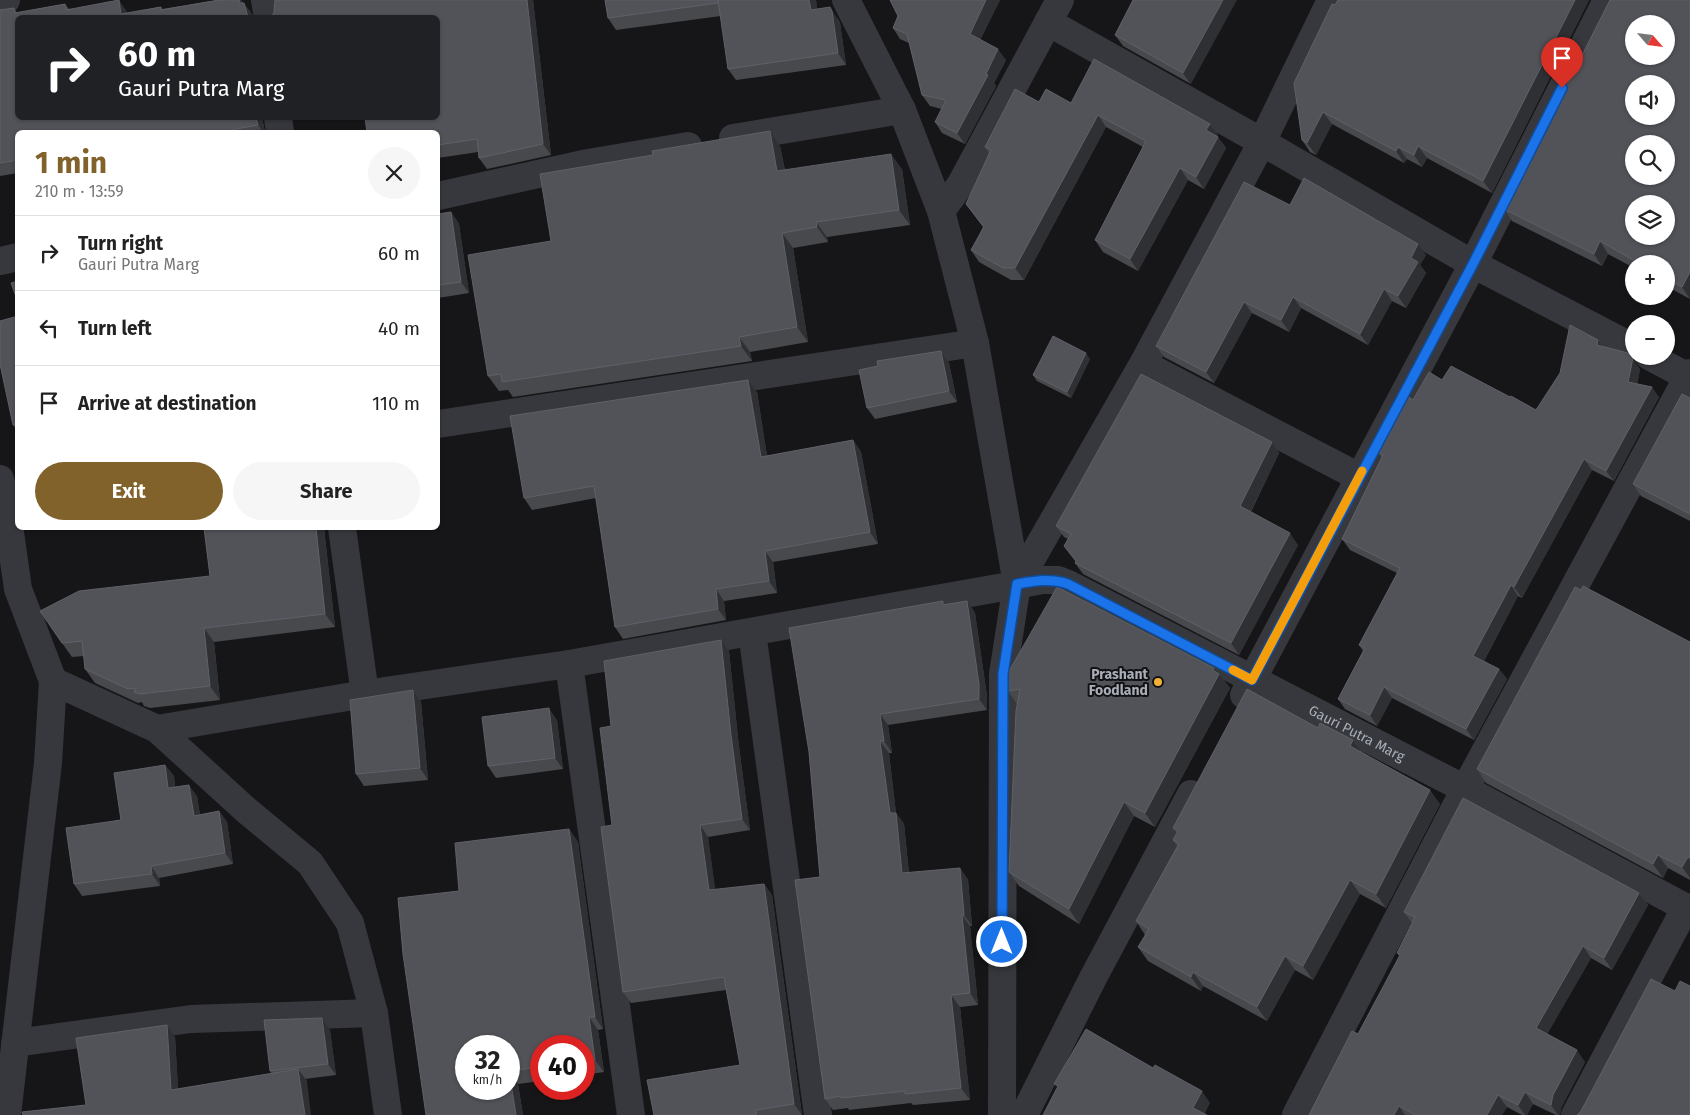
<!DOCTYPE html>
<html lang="en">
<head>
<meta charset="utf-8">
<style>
	:root { --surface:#fff; --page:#f6f6f6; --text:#222; --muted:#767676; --line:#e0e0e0; --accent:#80622a }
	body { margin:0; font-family:"Fira Sans",sans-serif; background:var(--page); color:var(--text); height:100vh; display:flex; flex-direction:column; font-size:19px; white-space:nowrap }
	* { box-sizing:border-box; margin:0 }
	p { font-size:16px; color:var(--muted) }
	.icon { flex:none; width:28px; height:28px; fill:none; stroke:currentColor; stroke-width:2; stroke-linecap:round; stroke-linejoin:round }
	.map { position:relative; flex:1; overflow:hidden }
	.panel { position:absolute; left:15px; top:130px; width:425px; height:400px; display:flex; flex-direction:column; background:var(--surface); border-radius:8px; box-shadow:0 1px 4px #0004 }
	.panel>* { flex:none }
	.guide { position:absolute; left:15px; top:15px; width:425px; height:105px; border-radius:8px; box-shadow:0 1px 4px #0004; background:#202124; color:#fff; overflow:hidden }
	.needle { width:32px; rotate:118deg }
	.controls { position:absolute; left:1625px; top:15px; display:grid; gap:10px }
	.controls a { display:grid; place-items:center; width:50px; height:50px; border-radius:50%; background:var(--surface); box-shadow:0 1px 4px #0004; font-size:25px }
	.speed { position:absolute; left:455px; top:1035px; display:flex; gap:10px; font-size:25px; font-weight:700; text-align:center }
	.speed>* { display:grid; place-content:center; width:65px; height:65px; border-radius:50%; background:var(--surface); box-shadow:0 1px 4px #0004; line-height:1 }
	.speed small { font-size:12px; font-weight:400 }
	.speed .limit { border:8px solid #d22; background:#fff; color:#111 }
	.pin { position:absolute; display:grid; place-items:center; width:42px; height:42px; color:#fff; margin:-51px -21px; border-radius:50% 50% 50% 0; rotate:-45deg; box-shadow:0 0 5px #0007 }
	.pin .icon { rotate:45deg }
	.me { position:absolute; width:55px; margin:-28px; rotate:0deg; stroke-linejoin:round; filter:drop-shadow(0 0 4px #0008) }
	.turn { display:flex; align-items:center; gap:18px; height:105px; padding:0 20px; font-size:22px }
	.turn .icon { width:65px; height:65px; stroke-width:2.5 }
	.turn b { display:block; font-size:35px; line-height:42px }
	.round { display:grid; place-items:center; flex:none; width:52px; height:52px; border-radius:26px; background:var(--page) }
	.summary { display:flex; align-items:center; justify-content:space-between; height:85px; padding:0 20px }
	h1 { font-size:30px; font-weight:700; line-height:38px; color:var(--accent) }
	.action { display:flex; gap:10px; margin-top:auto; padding:10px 20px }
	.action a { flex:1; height:58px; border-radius:30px; background:var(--accent); color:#fff; font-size:20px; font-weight:700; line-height:58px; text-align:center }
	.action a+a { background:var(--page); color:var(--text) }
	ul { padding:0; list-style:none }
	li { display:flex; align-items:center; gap:15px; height:75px; padding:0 20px; border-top:1px solid var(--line) }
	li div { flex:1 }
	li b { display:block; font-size:19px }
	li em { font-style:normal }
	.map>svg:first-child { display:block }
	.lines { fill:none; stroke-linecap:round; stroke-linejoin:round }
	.minor { stroke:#37383d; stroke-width:28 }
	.wall { fill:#47494d }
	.shaded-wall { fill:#2f3033 }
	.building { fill:#525359; stroke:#5f6168; fill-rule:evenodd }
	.route-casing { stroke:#114b97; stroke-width:12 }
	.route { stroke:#1a73e8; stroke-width:9 }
	.slow { stroke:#f59e0b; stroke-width:9 }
	.poi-dot { fill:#f2b134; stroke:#111113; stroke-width:2 }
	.labels { text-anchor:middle; stroke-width:4; stroke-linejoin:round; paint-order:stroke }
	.poi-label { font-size:14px; font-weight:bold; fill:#a8adb8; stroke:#111113; text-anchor:end }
	.street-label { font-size:14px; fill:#a8adb8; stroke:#111113 }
</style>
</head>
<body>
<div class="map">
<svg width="1690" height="1115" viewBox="0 0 1690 1115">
	<rect width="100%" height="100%" fill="#161618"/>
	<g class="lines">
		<!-- minor -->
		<g class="minor">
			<path d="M265 0 268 18"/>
			<path d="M846 0 902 110 941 211 975 343 1017 584 1003 674 1002 1115"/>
			<path d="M0 1 6 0"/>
			<path d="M1048 22 1262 142 1473 264 1634 348"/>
			<path d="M278 118 280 132"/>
			<path d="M733 138 902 110"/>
			<path d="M438 196 588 163 688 146"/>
			<path d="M941 211 961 184 1060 0"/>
			<path d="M0 261 18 257"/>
			<path d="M1649 356 1690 378"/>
			<path d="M1143 364 1359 477"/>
			<path d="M438 424 975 343"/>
			<path d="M0 479 5 497 18 589 53 681 48 763 7 1115"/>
			<path d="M342 528 365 694"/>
			<path d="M1017 584 1143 364 1262 142 1331 0"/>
			<path d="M752 632 818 1115"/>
			<path d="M569 664 631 1115"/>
			<path id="s1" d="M53 681 157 729 365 694 569 664 1043 580H1058L1068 584 1465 789 1690 910"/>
			<path d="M1244 695 1473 264 1607 0"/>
			<path d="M157 729 246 810 310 863 350 923 374 1013 388 1115"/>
			<path d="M15 1043 191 1019 374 1013"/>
			<path d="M1024 1115 1093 978 1191 794"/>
			<path d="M1296 1115 1465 789 1690 373"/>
			<path d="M1575 1115 1686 907"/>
		</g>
	</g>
	<!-- wall -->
	<path class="wall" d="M219 0H241L252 14 253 18H18V118H262L265 132H18V173L0 176V10L14 8 17 13 65 4 69 9 127 12V13L161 7 162 9Z
		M275 0H533L551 155 487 169 479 158 478 152 438 158V18L274 12Z
		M605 0H816L817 9 838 19 840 23 846 65 736 80 728 69 721 16 616 30 608 18Z
		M1000 0 980 40 1006 60 994 83 996 86 965 144 942 133 935 122 942 109 930 106 922 95 909 43 900 39 893 28 898 16Z
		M1133 0 1191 84 1123 46 1115 35Z
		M1338 0H1589L1492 193 1427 158 1422 167 1407 159 1404 163 1332 124 1316 155 1310 152 1302 140 1335 5Z
		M1690 0V299L1666 286V264H1634V268L1608 254 1602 266 1512 221 1504 209Z
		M1039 102 1071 103 1210 124 1218 135 1217 136 1226 148 1204 189 1188 180 1138 271 1103 252 1095 240 1143 147 1106 127 1024 280H1011L979 262 971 250 983 227 966 204 989 153 985 147Z
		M780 146 785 170 902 169 910 225 827 237 828 242 793 248 808 342 750 352 752 361 513 397 508 390 499 391 488 376 551 241Z
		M1290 205 1426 255 1420 265 1426 273 1406 308 1392 301 1368 345 1301 308 1289 332 1252 313 1214 383 1164 357 1156 346Z
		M451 212 459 224 469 293 438 298V214Z
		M18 316V431L13 425Z
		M1598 340 1603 347 1640 369 1637 384 1659 397 1614 481 1592 470 1522 598 1518 596 1484 661 1499 669 1507 679 1474 740 1392 698 1377 726 1345 709 1338 699 1363 651 1359 645 1397 573 1350 550 1342 539 1382 458 1378 452 1413 400 1442 380 1510 397 1536 410Z
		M941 351 949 363 957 402 875 419 867 408 878 366Z
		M1090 359 1071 398 1037 381 1033 375Z
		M757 392 767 456 853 440 861 452 878 544 773 562 777 593 724 601 726 620 623 639 615 627 596 498 532 510 524 498Z
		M1690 398V521L1641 496 1633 484Z
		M1272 442 1279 453 1251 512 1298 545 1239 655 1083 574 1075 563 1076 562 1064 546 1068 539 1064 537 1056 526Z
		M204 528H324L335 627 214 642 220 700 150 708 144 706 142 702 138 703 95 683 85 669 84 656 72 657 62 643 210 576Z
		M967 601 975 613 987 696V710L888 725 892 753H889L896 813 904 824 909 873 960 868 968 880 972 926H970L978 1005 960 1007 970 1100 913 1105 911 1103 849 1110 848 1108 833 1110 825 1099 820 877 809 752 945 604Z
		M721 640 729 651 739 747 750 830 708 837 715 890 764 884 772 895 802 1115H654L740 1065 726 990 631 1003 623 992 612 825Z
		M1690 642V880L1668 868 1663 878 1486 783 1477 769Z
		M1214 668 1230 688 1155 827 1134 816 1079 924 1019 886 1009 872 1017 704 1008 691V673Z
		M413 690 421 702 428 780 364 786 356 774Z
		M557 720 563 769 496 778 488 766Z
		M1318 728 1353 740 1362 752 1440 804 1386 908 1360 894 1313 980 1295 970 1267 1021 1203 986 1201 991 1148 961 1138 947 1145 935 1136 921 1177 846 1173 840 1177 833 1173 828Z
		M165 765 174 776 175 787 197 796 200 815 219 811 227 822 233 864 159 878 160 886 82 896 74 884 121 820Z
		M569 829 578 842 603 1029 598 1030 604 1072 584 1075V1046H541V1081L518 1084 523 1115H426L459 891Z
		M1639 893 1648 905 1612 970 1591 958 1547 1034 1585 1062 1561 1108 1560 1115H1556L1533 1104 1527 1115H1522L1507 1107 1502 1115H1309L1358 1034 1400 956 1397 953 1412 923 1404 912Z
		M330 1030 336 1075 305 1079 307 1081 86 1105 175 1037 178 1089 272 1074 270 1071Z"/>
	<!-- shaded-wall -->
	<path class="shaded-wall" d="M119 0 127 12 128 18 121 14Z
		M239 0H241L252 14 253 18H249L240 3Z
		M527 0H533L551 155 543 144Z
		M809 0H816L819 22 811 10Z
		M986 0H1000L977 45 970 34Z
		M1223 0H1237L1191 84 1183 73Z
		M1575 0H1589L1492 193 1483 181Z
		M830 7 840 23 846 65 838 53Z
		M998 49 1006 60 994 83 996 86 965 144 957 133Z
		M1323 112 1332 124 1316 155 1307 143Z
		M1098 115 1106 127 1024 280 1015 268Z
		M256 118H262L265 132H263L258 125Z
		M1210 124 1218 135 1214 142 1206 130Z
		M770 131 780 146 788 187 777 171Z
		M1218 137 1226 148 1204 189 1196 177Z
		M1418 146 1427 158 1422 167 1414 155Z
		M1398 147 1407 159 1404 163 1396 151Z
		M891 154 902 169 910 225 899 210Z
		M1180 168 1188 180 1138 271 1130 259Z
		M451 212 459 224 469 293 461 282Z
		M816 222 827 237 828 242 817 227Z
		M782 233 793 248 808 342 797 327Z
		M1600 241 1608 254 1602 266 1594 254Z
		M1418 244 1426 255 1420 265 1426 273 1406 308 1398 296 1411 258Z
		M1690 272V299L1682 287Z
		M1384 289 1392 301 1368 345 1360 334Z
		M1293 297 1301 308 1289 332 1281 320Z
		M1244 302 1252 313 1214 383 1206 372Z
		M739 337 750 352 752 361 741 346Z
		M1598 340 1606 351 1597 345Z
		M941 351 949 363 957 402 949 391Z
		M1086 353 1090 359 1071 398 1067 392Z
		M1633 358 1640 369 1636 392 1628 382Z
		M748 380 757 392 769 469 761 457Z
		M1652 387 1659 397 1614 481 1606 471Z
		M853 440 861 452 878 544 870 532Z
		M1272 442 1279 453 1248 517 1240 506Z
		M1584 459 1592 470 1522 598 1514 587Z
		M316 528H324L335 627 325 614Z
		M1290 533 1298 545 1239 655 1231 643Z
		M765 551 773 562 777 593 769 581Z
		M1511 585 1518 596 1481 666 1473 656Z
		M716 589 724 601 726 620 718 609Z
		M967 601 975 613 987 696V710L979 699Z
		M204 628 214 642 220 700 210 686Z
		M721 640 729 651 739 747 750 830 742 819 731 735Z
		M1214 668 1219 674 1230 688 1155 827 1145 813Z
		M1499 669 1507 679 1474 740 1466 729Z
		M1384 687 1392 698 1377 726 1370 715Z
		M413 690 421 702 428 780 420 768Z
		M549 708 557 720 563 769 555 758Z
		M880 714 888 725 892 753 884 741Z
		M1353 740 1363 754 1350 746Z
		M880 741 889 753 896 813 904 824 910 885 902 873 890 813Z
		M165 765 174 776 176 799 168 788Z
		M189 785 197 796 202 827 194 816Z
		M1430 790 1440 804 1386 908 1376 894Z
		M1124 802 1134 816 1079 924 1069 909Z
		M219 811 227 822 233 864 225 853Z
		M700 825 708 837 717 902 709 890Z
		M569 829 578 842 603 1029 595 1017Z
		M1658 855 1668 868 1663 878 1653 864Z
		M1688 857 1690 860V878L1682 867Z
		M151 866 159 878 160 886 152 874Z
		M960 868 968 880 972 926 964 915Z
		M1350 880 1360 894 1313 980 1303 966Z
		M764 884 772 895 802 1115 794 1104Z
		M1639 893 1648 905 1612 970 1604 958Z
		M962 915 970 926 978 1005 970 993Z
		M1583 946 1591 958 1544 1040 1536 1028Z
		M1285 956 1295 970 1267 1021 1257 1007Z
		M1193 972 1203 986 1201 991 1191 977Z
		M951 995 960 1007 970 1100 961 1088Z
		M589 1017 598 1030 604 1072 595 1060Z
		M322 1018 330 1030 336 1075 328 1064Z
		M167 1025 175 1037 179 1102 171 1090Z
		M1577 1050 1585 1062 1561 1108 1560 1115H1558L1551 1105 1553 1095Z
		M298 1069 307 1081 311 1115H305Z
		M509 1071 518 1084 523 1115H516Z
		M1202 1091 1210 1103 1204 1115 1193 1108Z
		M1525 1092 1533 1104 1527 1115H1525L1518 1105Z
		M1498 1095 1507 1107 1502 1115H1487Z
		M1399 1106 1405 1115H1394Z"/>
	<!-- building -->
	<path class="building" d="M119 0 121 14 161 7V10L219 0H239L240 3H244L248 17 249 18H18V118H256L258 125 231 130 232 132H18V160L0 163V10L14 8 15 13 65 4 66 10Z
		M275 0H527L543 144 479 158 477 139 438 145V132H367L365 118H438V18H271L274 12Z
		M605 0H717L718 3 608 18Z
		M718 0H809L811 10 830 7 832 11 838 53 728 69Z
		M890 0H986L970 34 998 49 986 74 988 75 957 133 935 122 946 100 922 95 907 34 893 28 898 16Z
		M1133 0H1223L1183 73 1115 35Z
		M1338 0H1575L1483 181 1418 146 1414 155 1398 147 1396 151 1323 112 1307 143 1302 140 1294 83 1332 4 1335 5Z
		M1610 0H1690V272L1682 287 1666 278V264H1640L1600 241 1594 254 1504 209ZM1634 24H1666V56H1634ZM1634 84H1666V116H1634ZM1634 144H1666V176H1634ZM1634 204H1666V236H1634Z
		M1094 59 1210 124 1206 130 1218 137 1196 177 1180 168 1130 259 1095 240 1146 141 1098 115 1015 268H1003L971 250 984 227 966 204 991 150 985 147 1015 89 1039 102 1046 89 1071 103Z
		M770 131 777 171 891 154 899 210 816 222 817 227 782 233 797 327 739 337 741 346 502 382 501 374 488 376 468 255 551 241 540 174 653 155 652 151Z
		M1304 178 1418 244 1411 258 1418 262 1398 296 1384 289 1360 334 1293 297 1281 320 1244 302 1206 372 1156 346 1244 182 1290 205Z
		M451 212 461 282 438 285V214Z
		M18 281V302L11 283Z
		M18 316V424L13 425 0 364V321Z
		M1570 325 1598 340 1597 345 1628 353 1633 358 1628 382 1652 387 1606 471 1584 459 1514 587 1511 585 1473 656 1499 669 1466 729 1384 687 1370 715 1338 699 1365 648 1359 645 1400 568 1342 539 1383 455 1378 452 1407 396 1413 400 1429 372 1442 380 1451 366 1510 397 1511 396 1536 410 1560 373Z
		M1053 336 1086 353 1067 392 1033 375Z
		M941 351 949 391 867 408 859 370 878 366 877 361Z
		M1141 374 1272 442 1240 506 1290 533 1231 643 1075 563 1076 561 1064 546 1071 534 1056 526Z
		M748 380 761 457 853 440 870 532 765 551 769 581 716 589 718 609 615 627 594 486 524 498 510 416Z
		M1682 394 1690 398V514L1633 484Z
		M204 528H316L325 614 204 628 210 686 140 694 134 692 135 688 128 689 85 669 82 641 62 643 40 611 79 591 210 576Z
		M1583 586 1690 642V858L1688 857 1682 867 1658 855 1653 864 1477 769 1575 587 1581 590Z
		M1057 587 1214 668 1213 670 1219 674 1145 813 1124 802 1069 909 1009 872 1016 711 1020 689 1008 691V673Z
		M943 601V605L967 601 979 684V699L880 714 884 741H880L890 813H896L902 873 960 868 964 915H962L970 993 951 995 961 1088 905 1094V1091L841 1098V1096L825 1099 795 880 820 877 809 752 789 628Z
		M721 640 731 735 742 819 700 825 709 890 764 884 794 1104 756 1110V1115H654L647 1080 740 1065 724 977 623 992 601 827 612 825 600 728 611 726 604 661Z
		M1247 689 1318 728 1320 723 1353 740 1350 746 1430 790 1376 894 1350 880 1303 966 1285 956 1257 1007 1193 972 1191 977 1138 947 1149 929 1136 921 1179 844 1173 840 1178 831 1173 828Z
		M413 690 420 768 356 774 350 700Z
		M549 708 555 758 488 766 482 717Z
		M165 765 168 788 189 785 194 816 219 811 225 853 151 866 152 874 74 884 66 828 121 820 114 773Z
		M1463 798 1639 893 1604 958 1583 946 1536 1028 1577 1050 1553 1095 1551 1105 1525 1092 1518 1105 1498 1095 1487 1115H1415L1399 1106 1394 1115H1309L1352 1031 1358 1034 1400 955 1397 953 1415 917 1404 912Z
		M569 829 595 1017H589L595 1060 584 1061V1046H541V1067L509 1071 516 1115H426L403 954 398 898 459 891 455 843ZM466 1046H509V1089H466Z
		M1651 979 1675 991 1680 981 1690 986V1115H1577L1581 1111Z
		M322 1018 328 1064 270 1071 264 1020Z
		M167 1025 171 1090 298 1069 305 1115H23L22 1112 86 1105 76 1038Z
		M1086 1029 1153 1068 1155 1065 1202 1091 1193 1108 1207 1115H1043L1058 1086 1054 1084Z"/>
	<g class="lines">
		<!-- route casing -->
		<g class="route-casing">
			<path id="route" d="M1002 942 1003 674 1017 584C1035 581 1050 578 1068 584L1252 680 1473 264 1562 88"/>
		</g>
		<!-- route -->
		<use href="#route" class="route"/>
		<!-- slow -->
		<path class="slow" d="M1233 670 1252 680 1362 471"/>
	</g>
	<!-- markers -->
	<circle class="poi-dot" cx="1158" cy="682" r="5"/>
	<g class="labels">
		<!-- poi labels -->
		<g class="poi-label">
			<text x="1148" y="679">Prashant<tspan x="1148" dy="16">Foodland</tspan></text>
		</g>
		<!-- street labels -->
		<g class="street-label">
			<text dy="5" stroke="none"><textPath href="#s1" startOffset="1364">Gauri Putra Marg</textPath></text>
		</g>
	</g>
</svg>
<div class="controls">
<a><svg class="needle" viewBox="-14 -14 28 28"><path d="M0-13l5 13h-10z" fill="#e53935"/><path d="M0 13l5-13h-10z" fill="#767676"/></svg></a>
<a><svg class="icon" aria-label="sound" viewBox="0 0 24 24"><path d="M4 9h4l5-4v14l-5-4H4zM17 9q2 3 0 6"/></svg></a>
<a><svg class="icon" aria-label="search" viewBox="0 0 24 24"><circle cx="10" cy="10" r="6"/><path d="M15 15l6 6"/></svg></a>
<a><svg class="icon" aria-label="layers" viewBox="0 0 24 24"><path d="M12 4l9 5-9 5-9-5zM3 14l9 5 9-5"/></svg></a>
<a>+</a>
<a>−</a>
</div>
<div class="speed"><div>32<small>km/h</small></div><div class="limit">40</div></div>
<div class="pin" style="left:1562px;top:88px;background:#d93025"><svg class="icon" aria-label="arrive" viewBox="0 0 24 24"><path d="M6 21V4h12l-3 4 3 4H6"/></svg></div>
<svg class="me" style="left:1002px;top:942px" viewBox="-20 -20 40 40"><circle r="17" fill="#1a73e8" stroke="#fff" stroke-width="3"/><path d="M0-11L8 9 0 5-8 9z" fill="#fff"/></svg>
<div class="guide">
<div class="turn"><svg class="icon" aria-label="right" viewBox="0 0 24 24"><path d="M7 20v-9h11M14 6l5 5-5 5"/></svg><div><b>60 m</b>Gauri Putra Marg</div></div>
</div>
<section class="panel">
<div class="summary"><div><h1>1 min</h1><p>210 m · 13:59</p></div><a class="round"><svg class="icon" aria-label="close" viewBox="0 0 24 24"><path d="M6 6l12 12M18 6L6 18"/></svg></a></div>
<ul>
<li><svg class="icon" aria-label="right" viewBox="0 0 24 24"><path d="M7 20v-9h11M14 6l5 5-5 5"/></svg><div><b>Turn right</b><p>Gauri Putra Marg</p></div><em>60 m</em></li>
<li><svg class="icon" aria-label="left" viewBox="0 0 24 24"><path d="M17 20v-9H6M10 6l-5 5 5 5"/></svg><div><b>Turn left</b></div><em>40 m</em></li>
<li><svg class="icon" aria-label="arrive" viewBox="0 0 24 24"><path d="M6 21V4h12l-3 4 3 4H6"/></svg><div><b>Arrive at destination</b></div><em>110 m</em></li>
</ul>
<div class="action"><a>Exit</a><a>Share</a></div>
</section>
</div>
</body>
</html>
